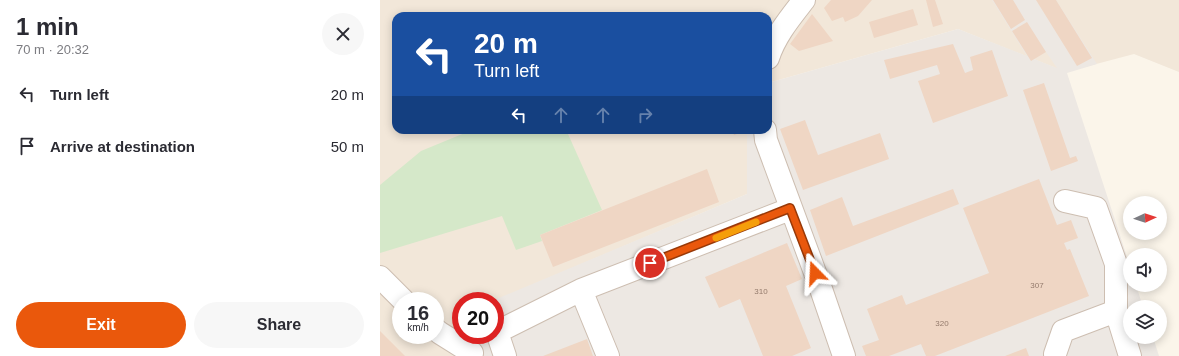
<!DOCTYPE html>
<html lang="en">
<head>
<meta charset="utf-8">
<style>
	:root { --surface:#fff; --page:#f7f7f7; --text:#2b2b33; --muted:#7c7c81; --accent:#ea580c }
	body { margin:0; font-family:Arial,sans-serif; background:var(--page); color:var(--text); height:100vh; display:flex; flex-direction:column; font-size:15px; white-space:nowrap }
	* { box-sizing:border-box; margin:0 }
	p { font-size:13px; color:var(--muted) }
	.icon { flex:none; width:22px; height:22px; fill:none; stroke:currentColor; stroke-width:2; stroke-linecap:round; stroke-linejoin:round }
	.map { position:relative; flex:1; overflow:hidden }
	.sheet { display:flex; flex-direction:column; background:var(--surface); width:380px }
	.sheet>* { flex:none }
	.guide { position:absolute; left:12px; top:12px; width:380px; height:122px; border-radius:12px; box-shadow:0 2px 10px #0003; background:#1a4fa0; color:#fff; overflow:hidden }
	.needle { width:26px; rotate:87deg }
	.controls { position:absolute; left:743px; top:196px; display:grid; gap:8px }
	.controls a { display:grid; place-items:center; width:44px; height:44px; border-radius:50%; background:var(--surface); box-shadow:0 2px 10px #0003; font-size:20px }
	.speed { position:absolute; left:12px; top:292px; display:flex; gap:8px; font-size:20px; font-weight:700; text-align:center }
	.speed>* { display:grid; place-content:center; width:52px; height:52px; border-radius:50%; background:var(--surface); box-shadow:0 2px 10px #0003; line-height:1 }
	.speed small { font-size:10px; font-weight:400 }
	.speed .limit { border:6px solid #d22; background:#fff; color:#111 }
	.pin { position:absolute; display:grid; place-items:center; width:34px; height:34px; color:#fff; margin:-17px; border:2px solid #fff; border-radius:50%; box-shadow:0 1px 4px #0007 }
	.me { position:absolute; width:44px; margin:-22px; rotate:339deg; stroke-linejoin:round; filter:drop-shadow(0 0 3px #0008) }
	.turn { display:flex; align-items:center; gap:14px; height:84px; padding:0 16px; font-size:18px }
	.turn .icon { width:52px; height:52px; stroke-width:2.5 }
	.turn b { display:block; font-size:28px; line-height:34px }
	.lanes { display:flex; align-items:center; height:38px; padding:0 16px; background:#0003; justify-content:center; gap:20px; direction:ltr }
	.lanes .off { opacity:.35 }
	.round { display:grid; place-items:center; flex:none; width:42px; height:42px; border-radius:21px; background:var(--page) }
	.head { display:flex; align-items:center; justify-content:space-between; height:68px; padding:0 16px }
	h1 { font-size:24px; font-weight:600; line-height:30px }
	.action { display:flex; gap:8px; margin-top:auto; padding:8px 16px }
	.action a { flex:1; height:46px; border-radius:24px; background:var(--accent); color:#fff; font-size:16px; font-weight:600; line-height:46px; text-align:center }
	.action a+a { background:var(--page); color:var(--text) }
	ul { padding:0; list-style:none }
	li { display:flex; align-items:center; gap:12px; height:52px; padding:0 16px }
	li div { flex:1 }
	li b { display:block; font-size:15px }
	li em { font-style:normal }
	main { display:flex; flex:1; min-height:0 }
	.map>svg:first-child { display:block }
	.residential { fill:#f2e7d9; fill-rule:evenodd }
	.industrial { fill:#ede8e3; fill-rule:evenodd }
	.green { fill:#d5e8c9 }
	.building { fill:#efd6c4 }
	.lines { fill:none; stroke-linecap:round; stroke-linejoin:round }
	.minor-casing { stroke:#cdbeb1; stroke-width:24 }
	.minor { stroke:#fff; stroke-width:22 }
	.route-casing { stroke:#983908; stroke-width:10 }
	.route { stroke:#ea580c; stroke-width:7 }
	.slow { stroke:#f59e0b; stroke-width:7 }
	.labels { text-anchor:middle; stroke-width:3; stroke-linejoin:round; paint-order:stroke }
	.number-label { font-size:8px; fill:#947b6c }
</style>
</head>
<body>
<main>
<section class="sheet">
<div class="head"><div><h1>1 min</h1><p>70 m · 20:32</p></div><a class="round"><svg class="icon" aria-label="close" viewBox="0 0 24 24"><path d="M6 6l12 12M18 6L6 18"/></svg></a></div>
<ul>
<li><svg class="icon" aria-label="left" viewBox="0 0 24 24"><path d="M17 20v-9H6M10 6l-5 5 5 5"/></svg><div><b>Turn left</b></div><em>20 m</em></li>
<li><svg class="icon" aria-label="arrive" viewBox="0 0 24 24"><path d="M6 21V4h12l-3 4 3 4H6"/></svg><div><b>Arrive at destination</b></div><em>50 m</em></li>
</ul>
<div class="action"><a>Exit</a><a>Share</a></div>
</section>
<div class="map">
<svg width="799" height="356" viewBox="0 0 799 356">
	<rect width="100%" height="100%" fill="#fbf5ea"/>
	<!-- residential -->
	<path class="residential" d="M0 0H799V72L754 54 686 72 578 29 388 83V16H16V130H367V194L114 301H81V335H96L85 356H0ZM21 301H55V335H21Z"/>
	<!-- industrial -->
	<path class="industrial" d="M612 0H676L717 64 687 73 750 266V285H756L763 307H750V337H773L779 356H85L96 335H115L114 300 367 194V130H388V83L578 29 647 56ZM666 52 677 68 654 59Z"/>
	<!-- green -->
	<path class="green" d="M92 130H171L188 134 222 210 160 235 162 241 136 250 122 216 0 253V185L41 151Z"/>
	<!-- building -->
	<path class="building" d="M451 0H492L478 16 465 22 463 17 452 21 444 8Z
		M546 0H555L563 24 553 27Z
		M613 0H633L645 20 631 29Z
		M656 0H676L712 58 697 66Z
		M533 9 538 25 494 38 489 22Z
		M432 14 453 41 419 51 410 44Z
		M647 22 666 52 651 61 632 31Z
		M573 44 585 73 593 70 590 57 612 50 628 96 553 123 538 81 560 74 557 65 510 79 504 60Z
		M664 83 690 158 696 156 698 161 671 171 643 90Z
		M425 120 438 155 500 133 509 159 423 190 400 129Z
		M352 130H362L363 132 354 135Z
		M327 169 339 202 173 267 160 235Z
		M659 179 677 225 691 220 698 238 684 243 687 250 690 249 709 296 555 356H546L541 344 509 356H486L482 346 499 340 487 309 522 295 526 305 609 273 583 208Z
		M573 189 579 204 446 256 430 210 462 197 473 226Z
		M407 243 422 279 406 286 431 348 412 356H383L360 299 339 308 325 277Z
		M0 331 25 356H0Z
		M207 339 213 356H163Z
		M646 348 649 356H625Z"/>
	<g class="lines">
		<!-- minor casing -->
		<g class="minor-casing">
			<path id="minor" d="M388 58C395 36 410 18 424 0
				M385 130 386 140 440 286 464 356
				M685 201 716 208 736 264V311L750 356
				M0 277 24 301
				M201 290 228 356
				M55 329 60 333 92 353
				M675 354 683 331 736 311
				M125 356 117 332 201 290 410 209"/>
		</g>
		<!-- minor -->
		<use href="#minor" class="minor"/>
	</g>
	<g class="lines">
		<!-- route casing -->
		<g class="route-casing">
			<path id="route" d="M270 263 410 208 435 273"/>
		</g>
		<!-- route -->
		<use href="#route" class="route"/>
		<!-- slow -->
		<path class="slow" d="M336 238 376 222"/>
	</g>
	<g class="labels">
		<!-- number labels -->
		<g class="number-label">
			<text x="657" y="288">307</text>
			<text x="381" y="294">310</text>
			<text x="562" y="326">320</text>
		</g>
	</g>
</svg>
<div class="controls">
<a><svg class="needle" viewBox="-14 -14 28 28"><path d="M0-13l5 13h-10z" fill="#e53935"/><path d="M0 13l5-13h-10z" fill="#7c7c81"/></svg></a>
<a><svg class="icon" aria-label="sound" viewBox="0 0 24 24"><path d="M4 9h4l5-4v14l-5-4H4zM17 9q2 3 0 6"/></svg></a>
<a><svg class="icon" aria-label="layers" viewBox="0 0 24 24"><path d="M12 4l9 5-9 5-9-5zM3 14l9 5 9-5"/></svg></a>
</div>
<div class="speed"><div>16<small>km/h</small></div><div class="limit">20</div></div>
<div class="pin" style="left:270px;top:263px;background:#d93025"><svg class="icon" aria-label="arrive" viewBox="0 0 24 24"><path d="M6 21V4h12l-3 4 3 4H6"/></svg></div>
<svg class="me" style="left:435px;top:273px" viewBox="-20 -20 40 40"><path d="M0-17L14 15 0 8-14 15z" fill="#ea580c" stroke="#fff" stroke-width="4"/></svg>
<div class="guide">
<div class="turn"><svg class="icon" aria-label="left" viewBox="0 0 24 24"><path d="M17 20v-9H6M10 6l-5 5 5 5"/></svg><div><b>20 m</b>Turn left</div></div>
<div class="lanes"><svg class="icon" aria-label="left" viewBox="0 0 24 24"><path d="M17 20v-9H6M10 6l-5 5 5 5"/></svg><svg class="icon off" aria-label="ahead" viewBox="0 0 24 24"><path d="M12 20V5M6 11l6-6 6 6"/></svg><svg class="icon off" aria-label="ahead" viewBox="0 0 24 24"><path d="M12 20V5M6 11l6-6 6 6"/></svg><svg class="icon off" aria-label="right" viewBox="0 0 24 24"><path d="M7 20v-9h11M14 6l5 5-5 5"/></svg></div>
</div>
</div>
</main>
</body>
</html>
